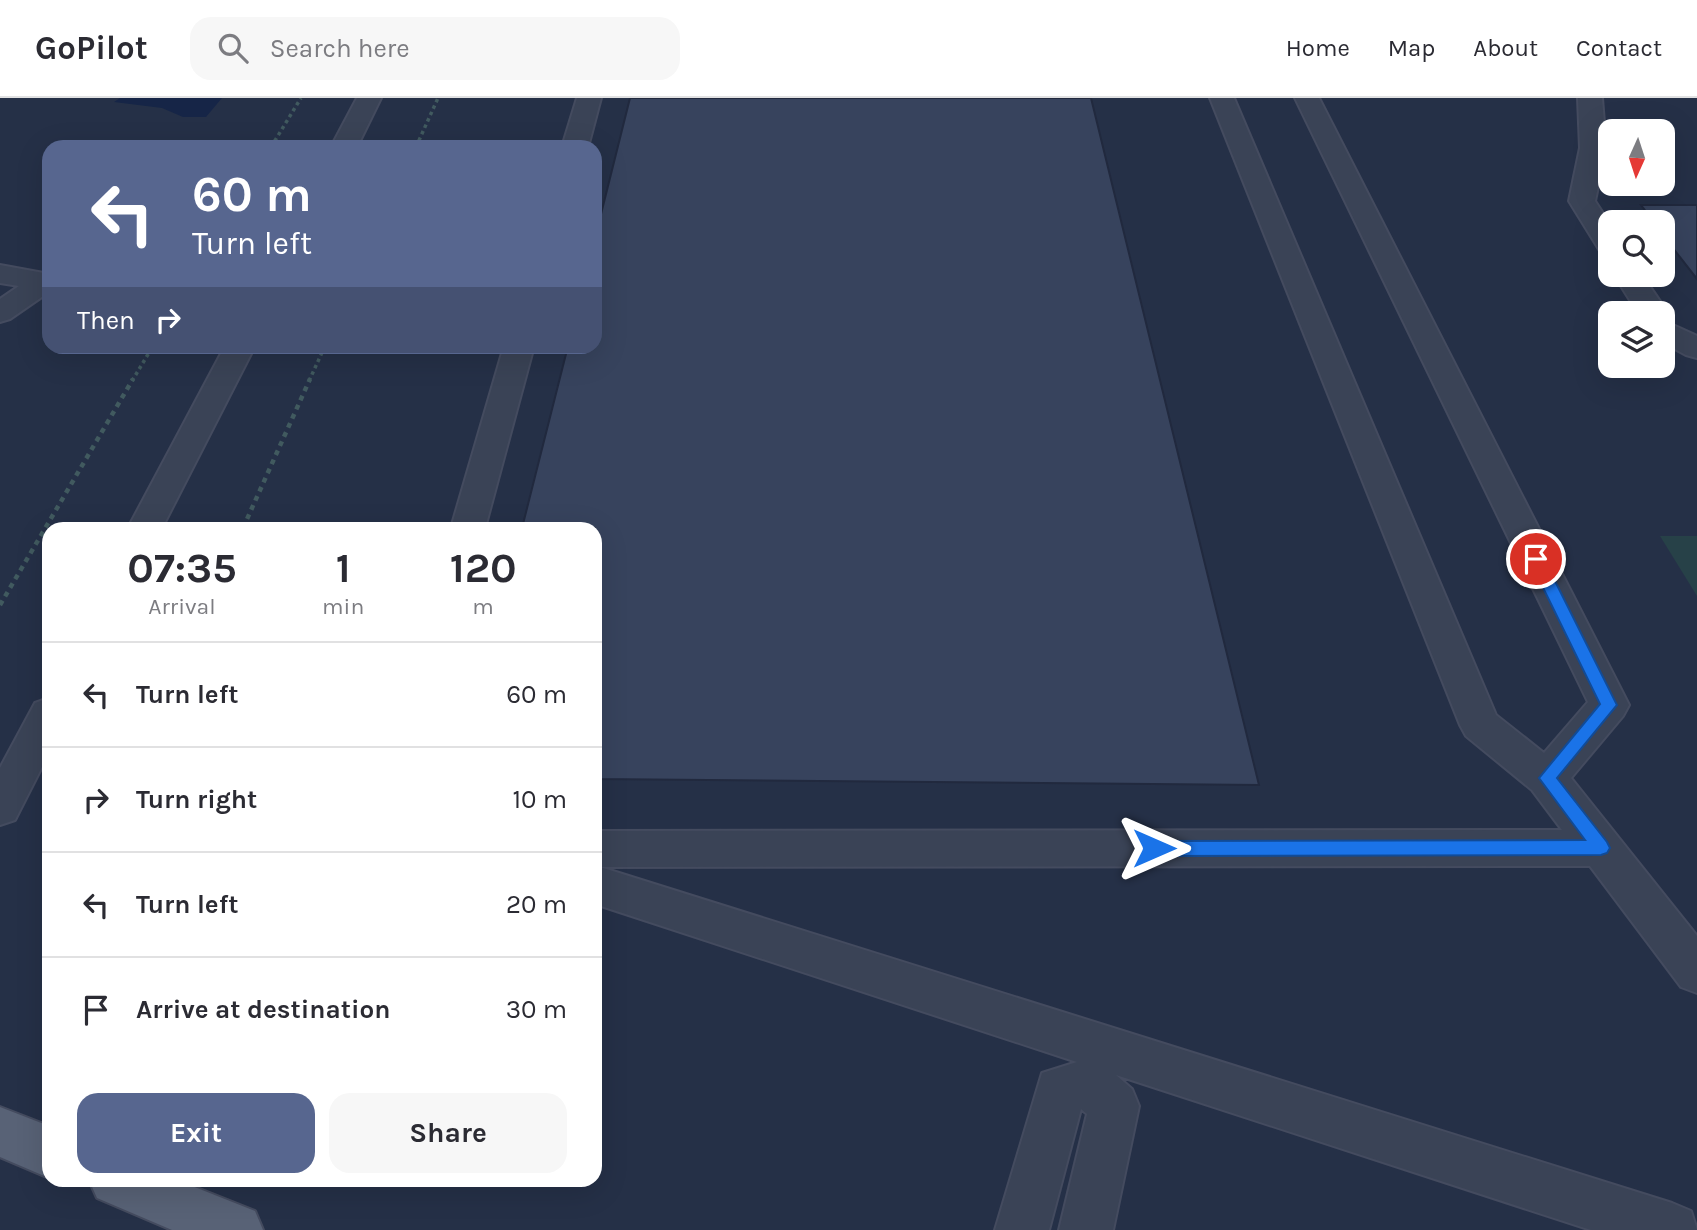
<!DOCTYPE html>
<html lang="en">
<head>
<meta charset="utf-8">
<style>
	:root { --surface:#fff; --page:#f7f7f7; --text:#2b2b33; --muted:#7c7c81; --line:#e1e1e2; --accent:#57668f }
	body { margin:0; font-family:Karla,sans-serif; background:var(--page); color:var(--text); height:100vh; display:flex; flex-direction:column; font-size:26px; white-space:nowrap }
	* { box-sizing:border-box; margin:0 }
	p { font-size:23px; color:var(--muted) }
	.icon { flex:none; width:38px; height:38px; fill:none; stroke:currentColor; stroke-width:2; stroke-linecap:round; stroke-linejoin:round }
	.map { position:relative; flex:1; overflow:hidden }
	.side { position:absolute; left:42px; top:424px; width:560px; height:665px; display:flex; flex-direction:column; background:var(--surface); border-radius:21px; box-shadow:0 7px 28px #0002 }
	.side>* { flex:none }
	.hud { position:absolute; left:42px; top:42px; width:560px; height:214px; border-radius:21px; box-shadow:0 7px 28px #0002; background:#57668f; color:#fff; overflow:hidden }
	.needle { width:46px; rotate:183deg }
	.tools { position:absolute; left:1598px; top:21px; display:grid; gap:14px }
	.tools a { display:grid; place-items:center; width:77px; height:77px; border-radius:14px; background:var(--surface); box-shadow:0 7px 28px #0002; font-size:35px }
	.pin { position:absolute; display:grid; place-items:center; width:60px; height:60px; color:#fff; margin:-30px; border:4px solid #fff; border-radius:50%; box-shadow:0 2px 7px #0007 }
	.me { position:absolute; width:77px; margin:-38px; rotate:90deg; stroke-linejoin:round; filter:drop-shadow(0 0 5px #0008) }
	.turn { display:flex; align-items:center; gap:24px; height:147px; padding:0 35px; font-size:32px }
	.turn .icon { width:91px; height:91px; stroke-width:2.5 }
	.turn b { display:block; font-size:49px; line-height:60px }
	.then { display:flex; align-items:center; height:66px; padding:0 35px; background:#0003; gap:14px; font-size:26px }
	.eta { display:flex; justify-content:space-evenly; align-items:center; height:119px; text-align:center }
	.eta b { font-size:42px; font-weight:700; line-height:49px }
	.action { display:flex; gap:14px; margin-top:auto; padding:14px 35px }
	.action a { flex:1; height:80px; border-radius:21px; background:var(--accent); color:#fff; font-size:28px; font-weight:700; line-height:80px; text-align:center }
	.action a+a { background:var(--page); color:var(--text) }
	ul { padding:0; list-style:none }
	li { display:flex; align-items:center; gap:21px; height:105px; padding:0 35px; border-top:2px solid var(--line) }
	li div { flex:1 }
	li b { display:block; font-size:26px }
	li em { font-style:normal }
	header { display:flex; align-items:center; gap:42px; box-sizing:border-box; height:98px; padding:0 35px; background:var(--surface); border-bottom:2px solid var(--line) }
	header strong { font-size:33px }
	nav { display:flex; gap:38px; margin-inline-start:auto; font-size:24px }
	.search { width:490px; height:63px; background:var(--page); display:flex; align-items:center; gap:18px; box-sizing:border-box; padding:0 24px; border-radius:21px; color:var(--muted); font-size:26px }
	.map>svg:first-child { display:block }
	.green { fill:#274148 }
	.water { fill:#162547 }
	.building { fill:#37435d; stroke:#21293e; stroke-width:2 }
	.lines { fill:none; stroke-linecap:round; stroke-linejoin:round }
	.minor-casing { stroke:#444b5f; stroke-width:4 }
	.major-casing { stroke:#444b5f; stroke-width:4 }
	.path-far1 { stroke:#415a5f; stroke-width:3.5; stroke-dasharray:3.5 3.5; stroke-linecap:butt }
	.path { stroke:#415a5f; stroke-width:4.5; stroke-dasharray:5 5; stroke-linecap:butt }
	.minor { fill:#3a4356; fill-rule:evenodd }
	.major { fill:#586276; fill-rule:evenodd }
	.route { fill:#1a73e8; stroke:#114b97; stroke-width:2 }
</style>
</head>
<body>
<header>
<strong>GoPilot</strong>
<div class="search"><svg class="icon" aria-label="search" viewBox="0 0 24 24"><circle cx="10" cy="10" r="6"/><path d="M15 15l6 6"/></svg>Search here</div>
<nav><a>Home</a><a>Map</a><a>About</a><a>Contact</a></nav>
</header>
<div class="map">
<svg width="1697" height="1132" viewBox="0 0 1697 1132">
	<rect width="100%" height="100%" fill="#253047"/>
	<!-- green -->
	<path class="green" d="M1660 438H1697V498Z"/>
	<!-- water -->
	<path class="water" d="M120 0H222L206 19H183L162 10 114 4Z"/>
	<!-- building -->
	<path class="building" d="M630 0H1091L1259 687 595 681V430H522L568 248H595V140Z
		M1641 107H1697V181L1662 136V124H1654Z"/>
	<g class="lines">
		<!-- minor casing -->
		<g class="minor-casing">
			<path id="minor" d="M357 0H381L357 49H331Z
				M577 0H601L588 49H562Z
				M1210 0H1234L1496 617 1544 655 1588 604 1295 0H1319L1629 607 1623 618 1571 680 1697 838V895L1681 889 1590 768 600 769 1672 1105 1691 1113 1697 1132H1591L1116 977 1132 991 1139 1008 1113 1132H1059L1087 1016 1081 1011 1049 1132H995L1042 975 1077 964 595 806V733L1562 732 1532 692 1466 638 1460 627Z
				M1578 0H1602L1606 50 1595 103 1610 126V155L1600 153 1569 103 1580 50Z
				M0 167 49 176V194L10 221 0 224V201L19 188 0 185Z
				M1614 177H1642L1668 215 1663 221 1662 215H1638Z
				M1662 222 1697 238V260L1686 257 1662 244Z
				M225 248H255L162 430H128Z
				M504 248H534L485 430H451Z
				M49 600V655L15 722 0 727V670L35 605Z"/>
		</g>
		<!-- major casing -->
		<g class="major-casing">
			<path id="major" d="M0 1009 49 1028V1080L0 1059Z
				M89 1082H177L255 1113 263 1132H172L97 1100Z"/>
		</g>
		<!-- path-far1 -->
		<path class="path-far1" d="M271 49 301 0
			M416 49 438 0
			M132 283 153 248
			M309 283 325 248"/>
		<!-- path -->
		<path class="path" d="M243 430 310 281
			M0 507 133 281"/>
		<!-- minor -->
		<use href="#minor" class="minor"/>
		<!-- major -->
		<use href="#major" class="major"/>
	</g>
	<!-- route -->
	<path class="route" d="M1536 456 1544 461 1617 607 1557 680 1607 744 1610 750 1607 755 1601 757 1154 758 1147 756 1145 750 1147 745 1154 743 1585 742 1539 680 1600 606 1529 461Z"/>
</svg>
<div class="tools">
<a><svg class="needle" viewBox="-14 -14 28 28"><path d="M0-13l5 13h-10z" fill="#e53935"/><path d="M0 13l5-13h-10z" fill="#7c7c81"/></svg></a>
<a><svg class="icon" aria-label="search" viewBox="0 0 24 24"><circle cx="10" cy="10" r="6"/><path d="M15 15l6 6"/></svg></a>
<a><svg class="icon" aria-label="layers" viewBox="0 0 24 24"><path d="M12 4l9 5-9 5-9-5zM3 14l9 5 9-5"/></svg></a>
</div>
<div class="pin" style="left:1536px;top:461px;background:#d93025"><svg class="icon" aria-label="arrive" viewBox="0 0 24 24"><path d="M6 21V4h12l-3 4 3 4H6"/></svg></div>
<svg class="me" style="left:1154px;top:750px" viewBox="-20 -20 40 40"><path d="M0-17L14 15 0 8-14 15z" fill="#1a73e8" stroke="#fff" stroke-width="4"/></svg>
<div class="hud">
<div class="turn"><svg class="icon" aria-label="left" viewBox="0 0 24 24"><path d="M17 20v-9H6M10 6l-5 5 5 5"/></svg><div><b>60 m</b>Turn left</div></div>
<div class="then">Then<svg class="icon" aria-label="right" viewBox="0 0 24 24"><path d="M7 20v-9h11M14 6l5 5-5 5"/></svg></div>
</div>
<section class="side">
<div class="eta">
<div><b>07:35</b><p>Arrival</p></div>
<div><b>1</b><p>min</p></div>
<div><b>120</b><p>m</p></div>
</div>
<ul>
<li><svg class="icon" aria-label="left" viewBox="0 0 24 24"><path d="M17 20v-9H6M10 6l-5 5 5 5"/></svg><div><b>Turn left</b></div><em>60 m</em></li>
<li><svg class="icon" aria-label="right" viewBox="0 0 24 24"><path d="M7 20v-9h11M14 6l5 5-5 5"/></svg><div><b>Turn right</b></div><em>10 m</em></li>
<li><svg class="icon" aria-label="left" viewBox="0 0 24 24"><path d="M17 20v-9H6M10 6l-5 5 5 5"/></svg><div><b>Turn left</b></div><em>20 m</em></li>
<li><svg class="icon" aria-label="arrive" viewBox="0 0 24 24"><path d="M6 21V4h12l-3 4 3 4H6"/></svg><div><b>Arrive at destination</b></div><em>30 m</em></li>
</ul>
<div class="action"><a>Exit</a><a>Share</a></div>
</section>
</div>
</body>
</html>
